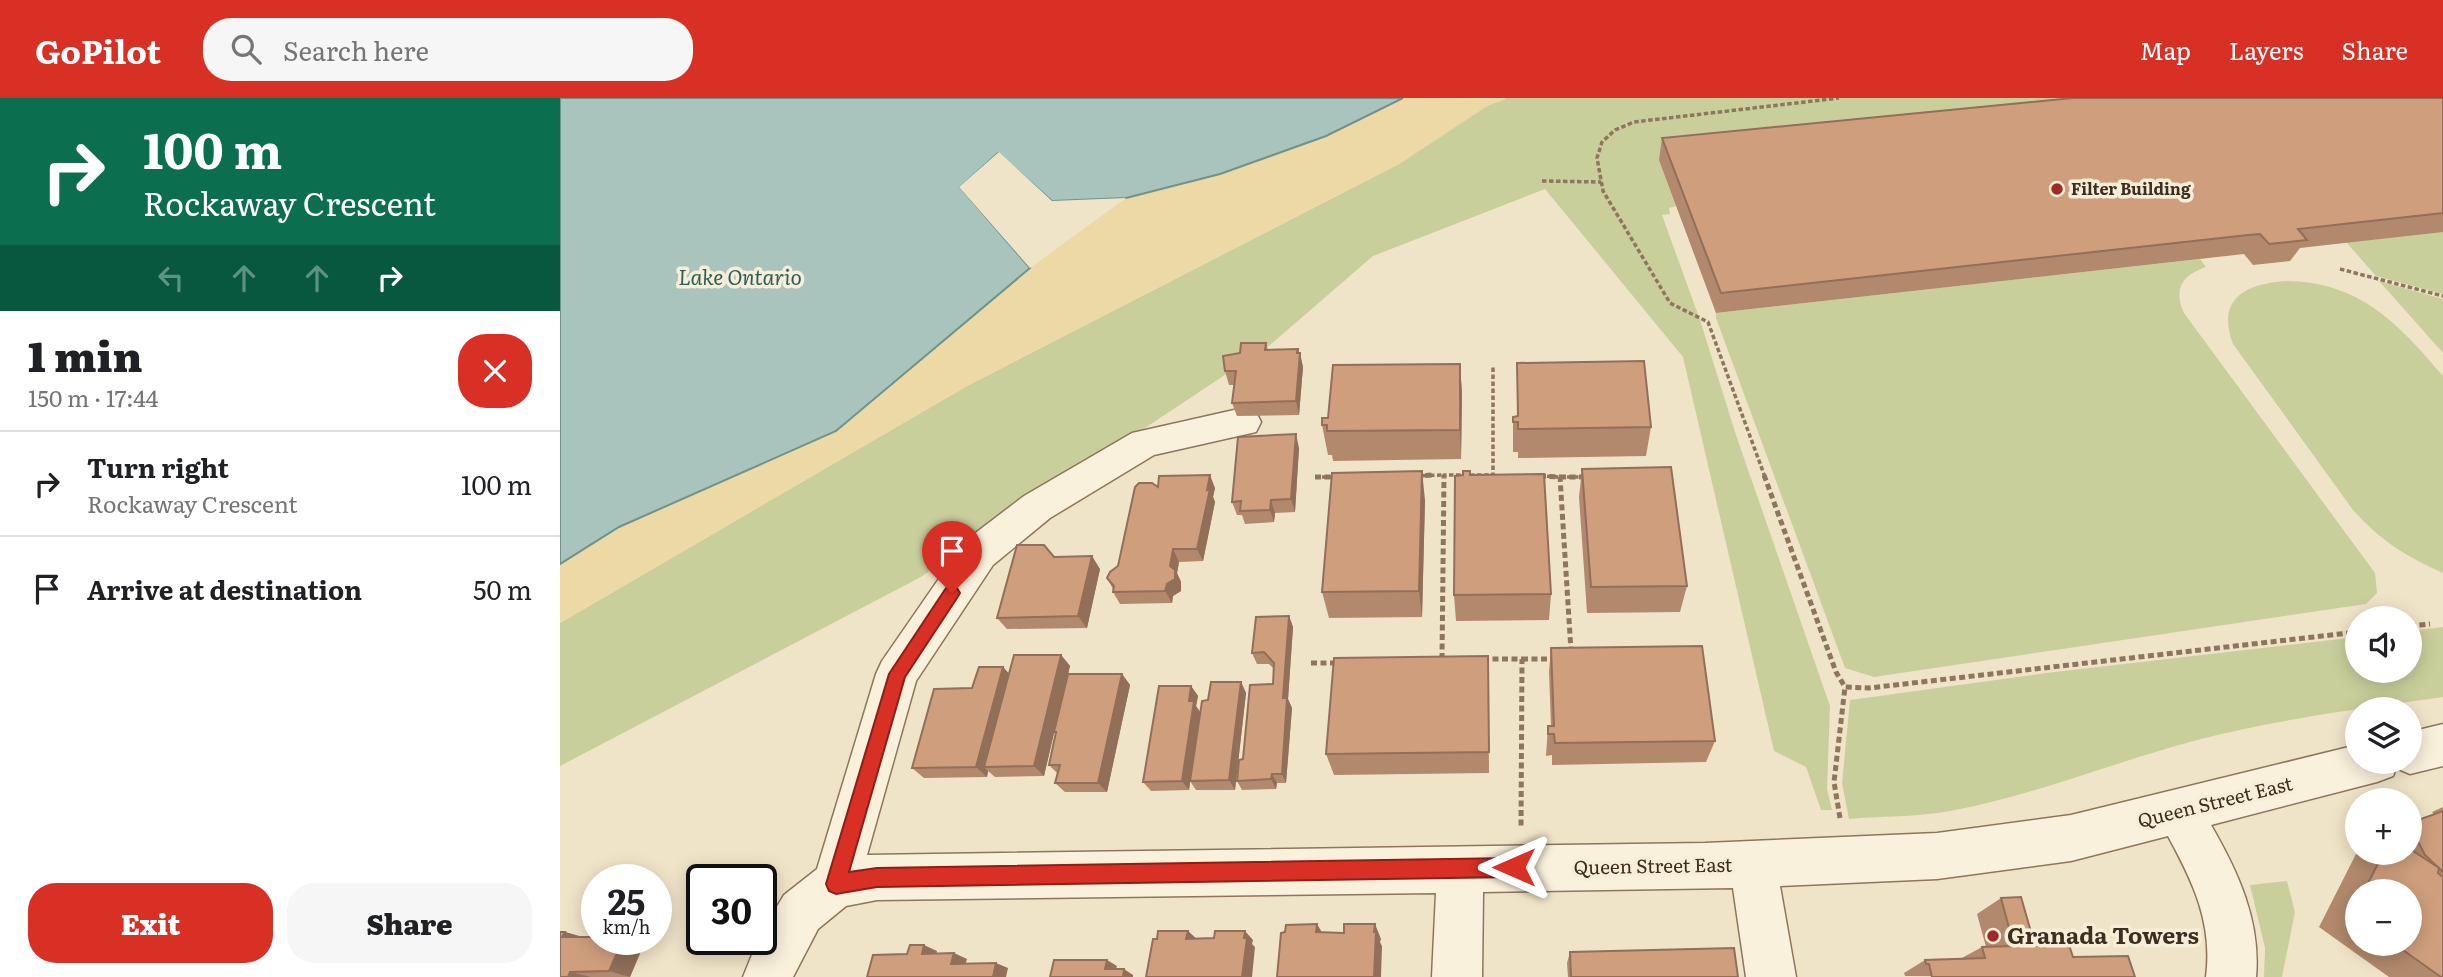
<!DOCTYPE html>
<html lang="en">
<head>
<meta charset="utf-8">
<style>
	:root { --surface:#fff; --page:#f6f6f6; --text:#202124; --muted:#757577; --line:#e0e0e0; --accent:#d93025 }
	body { margin:0; font-family:Literata,serif; background:var(--page); color:var(--text); height:100vh; display:flex; flex-direction:column; font-size:26px; white-space:nowrap }
	* { box-sizing:border-box; margin:0 }
	p { font-size:23px; color:var(--muted) }
	.icon { flex:none; width:38px; height:38px; fill:none; stroke:currentColor; stroke-width:2; stroke-linecap:round; stroke-linejoin:round }
	.map { position:relative; flex:1; overflow:hidden }
	.details { display:flex; flex-direction:column; background:var(--surface); width:560px }
	.details>* { flex:none }
	.top-card { background:#0b6e4f; color:#fff; overflow:hidden }
	.buttons { position:absolute; left:1785px; top:508px; display:grid; gap:14px }
	.buttons a { display:grid; place-items:center; width:77px; height:77px; border-radius:50%; background:var(--surface); box-shadow:0 4px 18px #0003; font-size:35px }
	.speed { position:absolute; left:21px; top:766px; display:flex; gap:14px; font-size:35px; font-weight:700; text-align:center }
	.speed>* { display:grid; place-content:center; width:91px; height:91px; border-radius:50%; background:var(--surface); box-shadow:0 4px 18px #0003; line-height:1 }
	.speed small { font-size:18px; font-weight:400 }
	.speed .limit { border:4px solid #111; border-radius:10px; background:#fff; color:#111 }
	.pin { position:absolute; display:grid; place-items:center; width:60px; height:60px; color:#fff; margin:-72px -30px; border-radius:50% 50% 50% 0; rotate:-45deg; box-shadow:0 0 7px #0007 }
	.pin .icon { rotate:45deg }
	.me { position:absolute; width:77px; margin:-38px; rotate:270deg; stroke-linejoin:round; filter:drop-shadow(0 0 5px #0008) }
	.turn { display:flex; align-items:center; gap:24px; height:147px; padding:0 28px; font-size:32px }
	.turn .icon { width:91px; height:91px; stroke-width:2.5 }
	.turn b { display:block; font-size:49px; line-height:60px }
	.lanes { display:flex; align-items:center; height:66px; padding:0 28px; background:#0003; justify-content:center; gap:35px; direction:ltr }
	.lanes .off { opacity:.35 }
	.round { display:grid; place-items:center; flex:none; width:74px; height:74px; border-radius:28px; background:var(--page) }
	.overview { display:flex; align-items:center; justify-content:space-between; height:119px; padding:0 28px }
	h1 { font-size:42px; font-weight:800; line-height:52px }
	.cta { display:flex; gap:14px; margin-top:auto; padding:14px 28px }
	.cta a { flex:1; height:80px; border-radius:28px; background:var(--accent); color:#fff; font-size:28px; font-weight:800; line-height:80px; text-align:center }
	.cta a+a { background:var(--page); color:var(--text) }
	ul { padding:0; list-style:none }
	li { display:flex; align-items:center; gap:21px; height:105px; padding:0 28px; border-top:2px solid var(--line) }
	li div { flex:1 }
	li b { display:block; font-size:26px }
	li em { font-style:normal }
	header { display:flex; align-items:center; gap:42px; box-sizing:border-box; height:98px; padding:0 35px; background:var(--accent); color:#fff }
	header strong { font-size:33px }
	nav { display:flex; gap:38px; margin-inline-start:auto; font-size:24px }
	.search { width:490px; height:63px; background:var(--page); display:flex; align-items:center; gap:18px; box-sizing:border-box; padding:0 24px; border-radius:28px; color:var(--muted); font-size:26px }
	main { display:flex; flex:1; min-height:0 }
	.map>svg:first-child { display:block }
	.green { fill:#c9cf9b }
	.sand { fill:#ecd9a5 }
	.water { fill:#a9c4bc; stroke:#6f938a; stroke-width:2 }
	.pier { fill:#f0e4c8 }
	.lines { fill:none; stroke-linecap:round; stroke-linejoin:round }
	.minor-casing { stroke:#8d765c; stroke-width:3 }
	.path-far1 { stroke:#8d765c; stroke-width:3.5; stroke-dasharray:4.5 2.5; stroke-linecap:butt }
	.path { stroke:#8d765c; stroke-width:5; stroke-dasharray:6 3.5; stroke-linecap:butt }
	.minor { fill:#faf1dc; fill-rule:evenodd }
	.wall { fill:#b2896c; fill-rule:evenodd }
	.shaded-wall { fill:#916f58 }
	.building { fill:#cf9f7d; stroke:#916f58; stroke-width:2 }
	.route { fill:#d93025; stroke:#8d1f18; stroke-width:2 }
	.poi-dot { fill:#9e2a2b; stroke:#f7eed8; stroke-width:2.5 }
	.labels { text-anchor:middle; stroke-width:7; stroke-linejoin:round; paint-order:stroke }
	.far-poi-label { font-size:16px; font-weight:bold; fill:#3d2e20; stroke:#f7eed8; text-anchor:start }
	.street-label { font-size:19px; fill:#3d2e20; stroke:#f7eed8 }
	.water-label { font-size:21px; font-style:italic; fill:#2f5d5a; stroke:#f7eed8 }
	.near-poi-label { font-size:23px; font-weight:bold; fill:#3d2e20; stroke:#f7eed8; text-anchor:start }
</style>
</head>
<body>
<header>
<strong>GoPilot</strong>
<div class="search"><svg class="icon" aria-label="search" viewBox="0 0 24 24"><circle cx="10" cy="10" r="6"/><path d="M15 15l6 6"/></svg>Search here</div>
<nav><a>Map</a><a>Layers</a><a>Share</a></nav>
</header>
<main>
<section class="details">
<div class="top-card">
<div class="turn"><svg class="icon" aria-label="right" viewBox="0 0 24 24"><path d="M7 20v-9h11M14 6l5 5-5 5"/></svg><div><b>100 m</b>Rockaway Crescent</div></div>
<div class="lanes"><svg class="icon off" aria-label="left" viewBox="0 0 24 24"><path d="M17 20v-9H6M10 6l-5 5 5 5"/></svg><svg class="icon off" aria-label="ahead" viewBox="0 0 24 24"><path d="M12 20V5M6 11l6-6 6 6"/></svg><svg class="icon off" aria-label="ahead" viewBox="0 0 24 24"><path d="M12 20V5M6 11l6-6 6 6"/></svg><svg class="icon" aria-label="right" viewBox="0 0 24 24"><path d="M7 20v-9h11M14 6l5 5-5 5"/></svg></div>
</div>
<div class="overview"><div><h1>1 min</h1><p>150 m · 17:44</p></div><a class="round" style="background:#d93025;color:#fff"><svg class="icon" aria-label="close" viewBox="0 0 24 24"><path d="M6 6l12 12M18 6L6 18"/></svg></a></div>
<ul>
<li><svg class="icon" aria-label="right" viewBox="0 0 24 24"><path d="M7 20v-9h11M14 6l5 5-5 5"/></svg><div><b>Turn right</b><p>Rockaway Crescent</p></div><em>100 m</em></li>
<li><svg class="icon" aria-label="arrive" viewBox="0 0 24 24"><path d="M6 21V4h12l-3 4 3 4H6"/></svg><div><b>Arrive at destination</b></div><em>50 m</em></li>
</ul>
<div class="cta"><a>Exit</a><a>Share</a></div>
</section>
<div class="map">
<svg width="1883" height="879" viewBox="0 0 1883 879">
	<rect width="100%" height="100%" fill="#f0e4c8"/>
	<!-- green -->
	<path class="green" d="M946 0H1526L1109 110 1110 116 1102 117 1140 222 1176 337 1270 608 1267 691 1272 712H1261L1246 669 1214 653 1123 259 985 91 813 158 710 247 359 480 0 668V525L407 288 839 66 927 8Z
		M1883 133V196L1816 178 1786 144Z
		M1640 161 1646 169C1622 177 1613 191 1624 215L1815 475 1817 495 1806 506 1314 579 1285 570 1156 220V215Z
		M1725 183C1799 183 1839 226 1883 278V475C1845 458 1821 443 1793 412L1673 246C1656 201 1685 186 1725 183Z
		M1819 183 1883 201V255Z
		M1883 529V599C1802 610 1721 621 1641 641 1557 663 1476 697 1390 713 1358 719 1322 718 1289 721L1282 685 1290 602 1486 575 1797 539V572H1850V533Z
		M1727 783 1735 814 1722 879H1704L1705 850 1690 787Z"/>
	<!-- sand -->
	<path class="sand" d="M843 0 946 1 927 8 839 66 407 288 0 525V466L59 429 276 333 470 170 566 100 660 76 766 38Z"/>
	<!-- water -->
	<path class="water" d="M0 0H843L766 38 660 76 566 100 492 103 438 55 400 89 470 170 276 333 59 429 0 466Z"/>
	<!-- pier -->
	<path class="pier" d="M439 54 492 103 566 100 561 104 490 107 439 59 404 89 473 168 470 170 399 89Z"/>
	<g class="lines">
		<!-- minor casing -->
		<g class="minor-casing">
			<path id="minor" d="M683 310 696 314 701 324 696 334 594 357 490 420 433 467 356 583 307 757 1145 745 1377 735 1511 717 1797 647V663H1850V634L1883 626V668L1850 676 1836 670 1833 678 1817 684 1651 727C1678 774 1701 823 1696 879H1646C1653 825 1633 784 1608 738L1511 763 1377 781 1220 788 1236 879H1186L1173 790 923 794 922 879H872L876 795 317 802 286 808 258 831 233 879H183L198 842H201V835L224 797 257 771 316 576 322 563 405 443 464 398 572 335Z"/>
		</g>
		<!-- path-far1 -->
		<path class="path-far1" d="M982 83 1041 84
			M1780 171 1883 198
			M856 378 884 377
			M980 378 1000 379
			M755 379H778
			M884 379V377H933V267
			M1000 379H1027
			M1205 379 1148 224 1110 205 1043 93 1037 60 1042 44 1055 32 1074 24 1279 0"/>
		<!-- path -->
		<path class="path" d="M1204 377 1276 574 1285 589 1309 590 1797 534
			M856 378 872 377
			M980 378 1000 379 1011 553
			M755 379H778
			M1000 379H1027
			M1850 528 1870 526
			M882 561 884 377
			M923 561H962L961 730
			M962 561H993
			M751 565H778
			M1280 720 1274 684 1285 589"/>
		<!-- minor -->
		<use href="#minor" class="minor"/>
	</g>
	<!-- wall -->
	<path class="wall" d="M1883 0V134L1740 150 1730 163 1693 167 1684 156 1156 215 1099 62 1102 40Z
		M706 245 708 252 738 251 743 269 739 317 677 318 672 305 674 287H669L665 273 680 255Z
		M957 265 1091 329 1086 358 958 360V354H953V319L957 318Z
		M900 266 902 296 901 361 773 363 772 357H768L762 327 768 320Z
		M739 350 735 414 715 415 714 424 685 426 682 417H677L672 404Z
		M1022 371 1127 488 1120 514 1027 515 1019 399Z
		M903 377H910L991 496 989 522 896 523 894 497Z
		M598 389 655 390 653 399 655 404 643 463 619 464 617 475 621 484V493L613 498 612 505 560 506 553 494V491L547 480 558 468Z
		M865 402 862 519 769 520 762 494Z
		M494 459 540 471 527 530 447 531 437 520Z
		M729 518 733 529 728 601 732 610 726 685H717L716 691 682 692 677 683 683 661 713 586 714 571 709 566H697L692 555Z
		M991 550 1155 643 1146 664 992 667V657L986 658 988 628H991L989 574Z
		M501 557 510 568 499 615 562 576 570 587 547 694H505L495 685 497 675 489 667 496 637 494 634 484 678 435 679 428 673 427 679 364 680 352 670 412 590 443 569 449 576Z
		M928 558 929 675 774 677 766 656Z
		M681 584 686 595 675 692H636L630 683 629 692 591 693 583 684 631 588 638 598 636 608 640 614 648 602Z
		M1883 709V879H1829L1759 829 1797 754H1850V725L1874 716 1872 714ZM1797 793H1850V845H1797Z
		M1441 800 1475 848 1575 879 1345 878 1344 875 1365 862 1400 861 1422 849H1426L1417 816Z
		M5 834 23 839 37 842H70L84 846 70 879H0Z
		M1010 854 1178 879H1008L1007 865Z"/>
	<!-- shaded-wall -->
	<path class="shaded-wall" d="M738 251 740 258V255L743 269 739 317 736 303Z
		M900 266 902 296 901 361 900 332Z
		M736 336 739 350 735 414 731 401Z
		M862 373 865 402 862 519 859 493Z
		M650 377 655 390 653 399 655 404 643 463 637 451Z
		M711 402 715 415 714 424 710 412Z
		M613 451 619 464 617 475 621 484V493L613 498 612 505 605 493Z
		M532 458 540 471 527 530 518 518Z
		M729 518 733 529 728 601 732 610 726 685 722 676 723 600Z
		M501 557 510 568 484 678 474 668Z
		M443 569 453 580 424 669 428 673 427 679 416 669Z
		M562 576 570 587 547 694 538 685Z
		M681 584 686 595 675 692 669 682Z
		M631 588 638 598 636 608 640 614 629 692 622 683 629 603Z
		M712 676 717 685 716 691 711 681Z
		M757 826 766 841 756 834Z
		M815 826 821 841 820 844 822 848 821 879H814Z
		M628 833 638 842 626 841Z
		M685 833 693 842 692 846 695 849 692 879H682Z
		M5 834 26 840 2 839Z
		M63 842H70L84 846 70 879 49 873Z
		M364 847 377 853 375 862 362 856Z
		M394 855 407 861 404 871 391 866Z
		M547 862 557 868 554 876 545 871Z
		M436 865 448 870 446 879H433Z
		M564 871 573 877V879H563Z
		M10 874 31 879H8Z"/>
	<!-- building -->
	<path class="building" d="M1513 0H1883V115L1738 131 1747 142 1709 146 1700 136 1688 137 1161 195 1102 40Z
		M681 245H706L705 252 738 251 737 255H740L736 303 672 305 676 273H665L663 258 680 255Z
		M1084 263 1091 329 958 331V324H953V319L958 318 957 265Z
		M900 266V332L767 333V327H762V320H768L773 267Z
		M736 336 731 401 711 402 710 412 680 413 681 403 672 404 678 339Z
		M1111 369 1127 488 1031 489 1022 371Z
		M862 373 859 493 762 494 772 375Z
		M903 373H910V377L984 376 991 496 894 497 895 378 903 377Z
		M650 377 647 392 650 391 637 451H613L610 468 615 472V481L607 486 605 493 553 494 554 488 547 480 550 474 558 468 575 389 579 385H592L598 389 599 378Z
		M457 447H484L494 459 532 458 518 518 437 520Z
		M729 518 723 600H727L722 676H712L711 681 677 683 679 662 683 661 690 587 713 586 714 565 704 554 692 555 696 519Z
		M1142 548 1155 643 995 645 994 636H988V628H994L991 550Z
		M454 557H501L474 668 424 669Z
		M928 558 929 654 766 656 774 560Z
		M419 569H443L416 669 352 670 374 591 412 590Z
		M508 576H562L538 685H495L500 667H489L496 634H494Z
		M651 584H681L669 682 630 683 642 603 648 602Z
		M599 588H631L629 603H634L622 683 583 684Z
		M1883 713V774L1865 757 1850 728V725Z
		M1850 751 1879 770 1878 775 1883 779V879H1881L1833 845H1850V793H1804L1824 754H1850Z
		M1461 799 1475 848 1509 847 1513 859 1568 858 1575 879H1372L1369 866H1366L1365 862 1425 860 1422 849 1454 848 1441 800Z
		M1797 807V821L1792 817Z
		M757 826 756 834 784 835V826H815L814 834H816L814 879H717L721 835 725 834 726 827Z
		M598 833H628L626 841 654 840 655 833H685L684 840H687L682 879H586L593 841H597Z
		M0 834H5L2 839H37V842H63L49 873 10 874 8 879H0Z
		M350 847H364L362 856 394 855 391 866 436 865 433 879H307L313 857 347 856Z
		M1174 850 1178 879H1011L1010 854Z
		M494 862H547L545 871H564L563 879H490Z"/>
	<!-- route -->
	<path class="route" d="M392 488 397 490 400 495 397 500 345 579 289 774 317 770 954 760 961 763 964 769 961 776 954 779 317 789 276 796 269 793 266 786 329 576 386 490Z"/>
	<!-- markers -->
	<g class="poi-dot">
		<circle cx="1497" cy="91" r="7"/>
		<circle cx="1433" cy="838" r="7"/>
	</g>
	<g class="labels">
		<!-- far-poi labels -->
		<g class="far-poi-label">
			<text x="1511" y="97">Filter Building</text>
		</g>
		<!-- street labels -->
		<g class="street-label">
			<text transform="translate(1655 704) rotate(-14)" y="7">Queen Street East</text>
			<text transform="translate(1093 768) rotate(-1)" y="7">Queen Street East</text>
		</g>
		<!-- water labels -->
		<g class="water-label">
			<text x="180" y="187">Lake Ontario</text>
		</g>
		<!-- near-poi labels -->
		<g class="near-poi-label">
			<text x="1447" y="846">Granada Towers</text>
		</g>
	</g>
</svg>
<div class="buttons">
<a><svg class="icon" aria-label="sound" viewBox="0 0 24 24"><path d="M4 9h4l5-4v14l-5-4H4zM17 9q2 3 0 6"/></svg></a>
<a><svg class="icon" aria-label="layers" viewBox="0 0 24 24"><path d="M12 4l9 5-9 5-9-5zM3 14l9 5 9-5"/></svg></a>
<a>+</a>
<a>−</a>
</div>
<div class="speed"><div>25<small>km/h</small></div><div class="limit">30</div></div>
<div class="pin" style="left:392px;top:495px;background:#d93025"><svg class="icon" aria-label="arrive" viewBox="0 0 24 24"><path d="M6 21V4h12l-3 4 3 4H6"/></svg></div>
<svg class="me" style="left:954px;top:769px" viewBox="-20 -20 40 40"><path d="M0-17L14 15 0 8-14 15z" fill="#d93025" stroke="#fff" stroke-width="4"/></svg>
</div>
</main>
</body>
</html>
